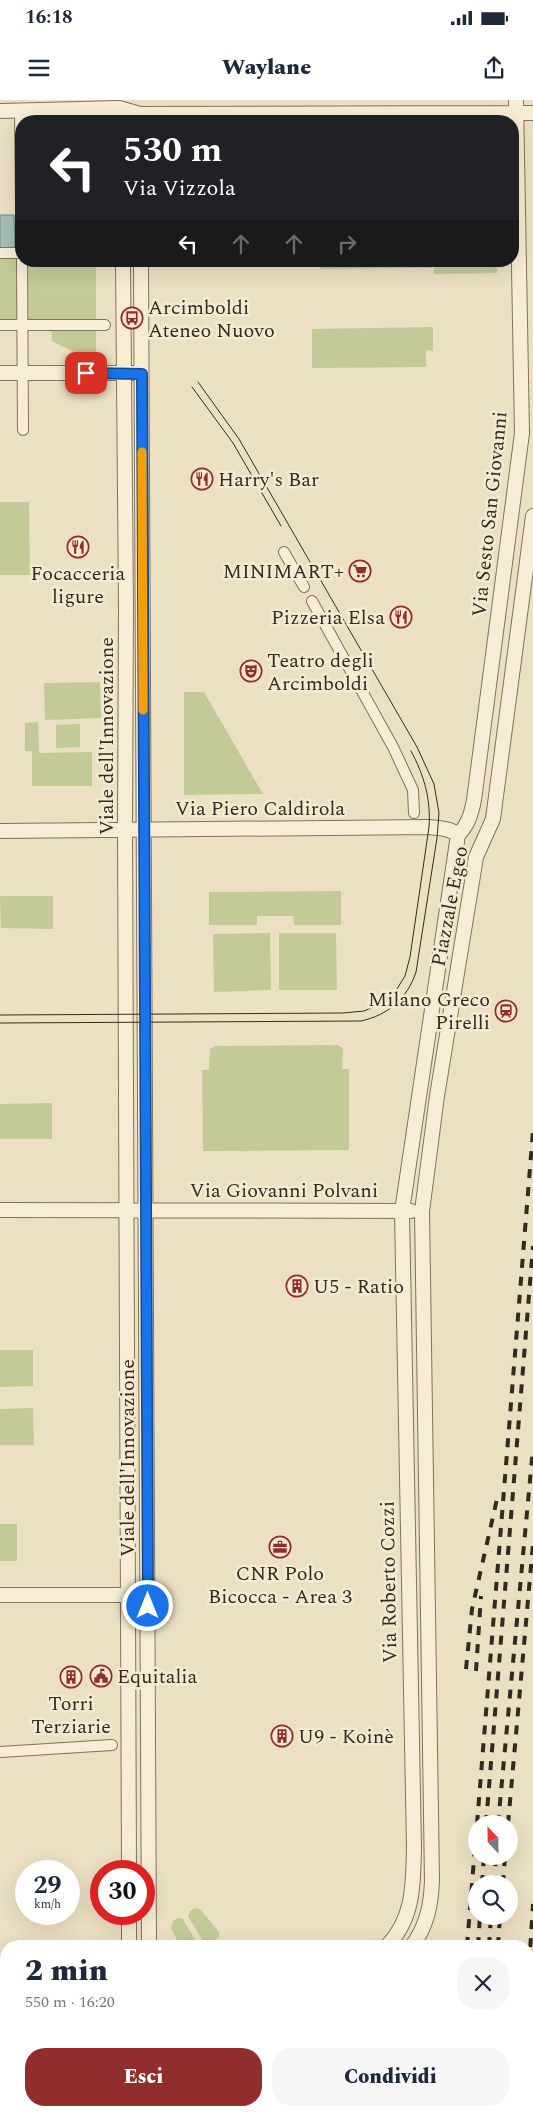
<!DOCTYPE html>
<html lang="it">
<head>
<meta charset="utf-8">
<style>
	:root { --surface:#fff; --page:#f6f6f7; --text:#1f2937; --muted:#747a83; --accent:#922d2d }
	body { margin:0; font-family:Spectral,serif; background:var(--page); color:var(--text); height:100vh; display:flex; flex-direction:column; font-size:19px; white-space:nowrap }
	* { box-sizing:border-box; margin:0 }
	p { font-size:16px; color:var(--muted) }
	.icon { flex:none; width:28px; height:28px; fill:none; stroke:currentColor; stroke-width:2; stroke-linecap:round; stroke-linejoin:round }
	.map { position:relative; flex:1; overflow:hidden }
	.panel { position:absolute; left:0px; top:1840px; width:534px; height:176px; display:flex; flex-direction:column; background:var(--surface); border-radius:20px 20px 0 0; box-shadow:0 5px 20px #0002 }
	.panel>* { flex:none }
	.hud { position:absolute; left:15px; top:15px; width:504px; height:152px; border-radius:20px; box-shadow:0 5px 20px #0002; background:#202124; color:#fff; overflow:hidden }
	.needle { width:32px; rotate:338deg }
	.buttons { position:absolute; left:468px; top:1715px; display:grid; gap:10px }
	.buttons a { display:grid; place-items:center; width:50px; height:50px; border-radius:50%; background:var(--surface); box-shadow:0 5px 20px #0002; font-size:25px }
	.speed { position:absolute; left:15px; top:1760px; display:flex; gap:10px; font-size:25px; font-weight:700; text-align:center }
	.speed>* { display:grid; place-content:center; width:65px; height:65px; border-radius:50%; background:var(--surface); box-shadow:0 5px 20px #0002; line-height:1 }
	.speed small { font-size:12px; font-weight:400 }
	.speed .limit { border:8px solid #d22; background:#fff; color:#111 }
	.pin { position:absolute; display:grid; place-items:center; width:42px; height:42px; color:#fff; margin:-21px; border-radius:10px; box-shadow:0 2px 8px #0006 }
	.me { position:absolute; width:55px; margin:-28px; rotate:0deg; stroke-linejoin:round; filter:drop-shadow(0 0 4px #0008) }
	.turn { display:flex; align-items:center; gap:18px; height:105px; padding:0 25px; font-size:22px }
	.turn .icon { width:65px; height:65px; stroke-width:2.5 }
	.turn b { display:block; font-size:35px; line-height:42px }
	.lanes { display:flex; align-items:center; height:48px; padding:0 25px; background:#0003; justify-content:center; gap:25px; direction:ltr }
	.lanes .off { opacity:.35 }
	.round { display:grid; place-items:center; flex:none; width:52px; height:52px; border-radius:20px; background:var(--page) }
	.summary { display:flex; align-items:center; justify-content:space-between; height:85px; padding:0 25px }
	h1 { font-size:30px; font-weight:800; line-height:38px }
	.button { display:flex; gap:10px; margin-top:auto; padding:10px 25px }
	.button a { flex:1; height:58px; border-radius:20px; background:var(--accent); color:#fff; font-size:20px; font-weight:800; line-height:58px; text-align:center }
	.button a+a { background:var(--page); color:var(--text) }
	.status { display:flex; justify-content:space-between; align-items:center; height:35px; padding:0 25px; background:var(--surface); direction:ltr }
	.status svg { height:14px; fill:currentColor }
	header { display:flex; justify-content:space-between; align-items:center; height:65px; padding:0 25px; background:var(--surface); font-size:22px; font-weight:800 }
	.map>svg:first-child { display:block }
	.green { fill:#c3ca97 }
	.water { fill:#a5bfb7; stroke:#6c8d85 }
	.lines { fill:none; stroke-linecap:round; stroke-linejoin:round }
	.pedestrian-casing { stroke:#85715a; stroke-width:12 }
	.minor-casing { stroke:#85715a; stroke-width:16 }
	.pedestrian { stroke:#f7edd5; stroke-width:10 }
	.minor { stroke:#f7edd5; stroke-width:14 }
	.tram { stroke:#362a1e; stroke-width:1 }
	.rail { stroke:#362a1e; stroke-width:4; stroke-dasharray:9 9; stroke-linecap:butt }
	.route-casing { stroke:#114b97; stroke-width:12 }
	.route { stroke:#1a73e8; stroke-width:9 }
	.slow { stroke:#f59e0b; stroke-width:9 }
	.labels { text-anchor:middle; stroke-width:5; stroke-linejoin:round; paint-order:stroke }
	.poi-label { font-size:20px; fill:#362a1e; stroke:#f4ead2; text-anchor:start }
	.street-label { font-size:20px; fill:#362a1e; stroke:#f4ead2 }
</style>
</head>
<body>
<div class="status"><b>16:18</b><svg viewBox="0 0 49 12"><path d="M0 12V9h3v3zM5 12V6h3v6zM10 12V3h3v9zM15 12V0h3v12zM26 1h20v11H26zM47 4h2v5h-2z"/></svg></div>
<header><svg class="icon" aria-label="menu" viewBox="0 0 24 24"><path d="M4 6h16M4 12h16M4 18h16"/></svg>Waylane<svg class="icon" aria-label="share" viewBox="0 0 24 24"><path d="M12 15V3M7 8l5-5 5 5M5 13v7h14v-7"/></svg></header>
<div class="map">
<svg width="533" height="2016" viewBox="0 0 533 2016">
	<rect width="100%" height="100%" fill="#ece0c3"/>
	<!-- green -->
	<path class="green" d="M0 115H21V161H96V254H78L52 241 51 225H0Z
		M320 161H431V168L320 169Z
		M434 161H497V173L434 174Z
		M433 227V251L426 250V267L312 268V229Z
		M0 402H29L30 475H0Z
		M100 582 101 618 45 620 44 583Z
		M184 592H204L263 694 184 695Z
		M38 622 39 653 92 652V686H32V651H25V623Z
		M80 624V647L56 648V625Z
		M341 791V825H294L293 816H257V825H209V792Z
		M0 796H53V829L1 828Z
		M270 833 271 890 214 892 213 834Z
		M336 833 337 890H279V833Z
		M337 945 343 948 342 969H349V1050L203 1051 202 970H209L210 949 215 946Z
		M52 1003V1039H0V1004Z
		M0 1250H33V1286L0 1287Z
		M33 1308 34 1345H0V1309Z
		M0 1424H17V1461H0Z
		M195 1808 200 1809 219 1832V1837L209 1844 204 1843 188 1816 190 1811Z
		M178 1818 183 1819 199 1846H180L171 1828 173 1821Z"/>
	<!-- water -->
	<path class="water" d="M0 115H14L15 150H0Z"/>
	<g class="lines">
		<!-- pedestrian casing -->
		<g class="pedestrian-casing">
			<path id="pedestrian" d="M20 11 21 110
				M0 153H21
				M22 161 23 330
				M0 225H105
				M284 452 304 487
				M312 501 393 647 413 690 414 713
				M0 1652 112 1645"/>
		</g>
		<!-- minor casing -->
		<g class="minor-casing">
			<path id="minor" d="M0 11 119 8 140 14 533 13
				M123 161 126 508 125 730 129 1771
				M141 161 149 1846
				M0 273H134
				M0 731 429 727C438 728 451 728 458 735
				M458 735C468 725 471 715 474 700L522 333 516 0
				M0 1110 411 1111
				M0 1495H137
				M129 1814V1846
				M387 1846C414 1818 413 1785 414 1748L402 1111 458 735
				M412 1846C427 1826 431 1805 432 1781L422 1111 437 996 476 757 493 719 533 416
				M0 1899H6
				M0 2003 6 2002
				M132 2010 133 2016
				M155 2010 160 2016
				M206 2016 211 2010
				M231 2016 236 2010"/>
		</g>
		<!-- pedestrian -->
		<use href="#pedestrian" class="pedestrian"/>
		<!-- minor -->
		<use href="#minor" class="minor"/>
		<!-- tram -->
		<path class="tram" d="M192 287 233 343 281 426
			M0 915 343 913 364 911 383 903 395 892 405 876 410 857 429 727C431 699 424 675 411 651
			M0 923 361 921C388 915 407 899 416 872L437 738 439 713 434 684 417 647 239 339 198 282"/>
		<!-- rail -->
		<path class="rail" d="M466 1569 472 1509 497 1399
			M476 1571 481 1496
			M477 1724 533 1031
			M486 1724 533 1146
			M498 1724 533 1348
			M508 1724 533 1444
			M482 1784 484 1756
			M494 1784 496 1756
			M503 1784 505 1756
			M467 1846 476 1734
			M478 1846 480 1816
			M489 1846 491 1816
			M498 1846 500 1816
			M528 1883 533 1804
			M485 2010V2016
			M494 2010 495 2016
			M527 2010V2016
			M454 2016V2010
			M463 2016V2010"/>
	</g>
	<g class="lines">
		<!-- route casing -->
		<g class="route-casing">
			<path id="route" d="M86 273 142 274 148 1506"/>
		</g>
		<!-- route -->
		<use href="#route" class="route"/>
		<!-- slow -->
		<path class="slow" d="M142 352 143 610"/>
	</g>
	<!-- icons -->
	<defs>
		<g id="bus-ring" transform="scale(1.125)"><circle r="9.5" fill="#f4ead2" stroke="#922d2d" stroke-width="1.5"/><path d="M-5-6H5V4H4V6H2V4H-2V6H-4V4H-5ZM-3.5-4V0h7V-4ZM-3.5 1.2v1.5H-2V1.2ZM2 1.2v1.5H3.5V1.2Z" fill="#922d2d"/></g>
		<g id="restaurant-ring" transform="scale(1.125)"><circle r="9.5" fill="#f4ead2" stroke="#922d2d" stroke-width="1.5"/><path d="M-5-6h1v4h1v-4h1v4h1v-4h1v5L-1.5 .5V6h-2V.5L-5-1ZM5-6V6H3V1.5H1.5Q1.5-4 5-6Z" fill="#922d2d"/></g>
		<g id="supermarket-ring" transform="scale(1.125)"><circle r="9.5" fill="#f4ead2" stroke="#922d2d" stroke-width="1.5"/><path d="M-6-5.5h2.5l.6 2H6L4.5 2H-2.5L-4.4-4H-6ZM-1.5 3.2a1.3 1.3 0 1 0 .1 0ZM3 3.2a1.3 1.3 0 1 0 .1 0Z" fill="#922d2d"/></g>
		<g id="theatre-ring" transform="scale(1.125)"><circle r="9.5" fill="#f4ead2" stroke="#922d2d" stroke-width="1.5"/><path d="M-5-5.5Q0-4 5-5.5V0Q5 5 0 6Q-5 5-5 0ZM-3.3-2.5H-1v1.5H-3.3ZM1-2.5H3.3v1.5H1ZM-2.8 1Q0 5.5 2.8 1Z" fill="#922d2d"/></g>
		<g id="station-ring" transform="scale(1.125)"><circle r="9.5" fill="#f4ead2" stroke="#922d2d" stroke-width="1.5"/><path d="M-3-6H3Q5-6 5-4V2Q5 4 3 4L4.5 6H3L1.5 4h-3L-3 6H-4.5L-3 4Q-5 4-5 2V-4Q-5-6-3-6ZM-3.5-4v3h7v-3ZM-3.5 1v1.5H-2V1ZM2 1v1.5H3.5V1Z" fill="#922d2d"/></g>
		<g id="building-ring" transform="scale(1.125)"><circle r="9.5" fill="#f4ead2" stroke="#922d2d" stroke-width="1.5"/><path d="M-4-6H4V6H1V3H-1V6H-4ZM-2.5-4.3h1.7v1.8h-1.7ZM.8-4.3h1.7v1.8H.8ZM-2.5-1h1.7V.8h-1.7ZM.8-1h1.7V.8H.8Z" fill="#922d2d"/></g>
		<g id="office-ring" transform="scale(1.125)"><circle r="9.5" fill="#f4ead2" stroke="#922d2d" stroke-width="1.5"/><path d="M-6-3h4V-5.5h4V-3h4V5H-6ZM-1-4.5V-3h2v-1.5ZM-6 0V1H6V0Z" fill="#922d2d"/></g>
		<g id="civic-ring" transform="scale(1.125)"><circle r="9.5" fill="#f4ead2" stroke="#922d2d" stroke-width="1.5"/><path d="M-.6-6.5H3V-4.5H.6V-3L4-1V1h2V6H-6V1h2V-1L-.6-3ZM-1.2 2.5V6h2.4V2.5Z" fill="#922d2d"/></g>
	</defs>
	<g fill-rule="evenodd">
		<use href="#bus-ring" x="132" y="218"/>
		<use href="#restaurant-ring" x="202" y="379"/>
		<use href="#restaurant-ring" x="78" y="447"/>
		<use href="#supermarket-ring" x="360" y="471"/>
		<use href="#restaurant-ring" x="401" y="517"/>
		<use href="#theatre-ring" x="251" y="571"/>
		<use href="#station-ring" x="506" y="911"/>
		<use href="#building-ring" x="297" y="1186"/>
		<use href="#office-ring" x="280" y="1447"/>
		<use href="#civic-ring" x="101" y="1576"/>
		<use href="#building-ring" x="71" y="1577"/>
		<use href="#building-ring" x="282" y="1636"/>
	</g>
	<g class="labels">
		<!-- poi labels -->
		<g class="poi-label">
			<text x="148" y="214">Arcimboldi<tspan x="148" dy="23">Ateneo Nuovo</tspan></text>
			<text x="218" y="386">Harry's Bar</text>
			<text x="344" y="478" text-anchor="end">MINIMART+</text>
			<text x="78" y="480" text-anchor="middle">Focacceria<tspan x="78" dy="23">ligure</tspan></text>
			<text x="385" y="524" text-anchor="end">Pizzeria Elsa</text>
			<text x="267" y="567">Teatro degli<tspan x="267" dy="23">Arcimboldi</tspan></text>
			<text x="490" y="906" text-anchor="end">Milano Greco<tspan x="490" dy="23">Pirelli</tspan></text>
			<text x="313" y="1193">U5 - Ratio</text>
			<text x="280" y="1480" text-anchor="middle">CNR Polo<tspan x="280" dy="23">Bicocca - Area 3</tspan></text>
			<text x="117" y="1583">Equitalia</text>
			<text x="71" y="1610" text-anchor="middle">Torri<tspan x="71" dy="23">Terziarie</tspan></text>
			<text x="298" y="1643">U9 - Koinè</text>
		</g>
		<!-- street labels -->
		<g class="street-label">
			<text transform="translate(489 414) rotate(-84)" y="7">Via Sesto San Giovanni</text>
			<text transform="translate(106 636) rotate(-90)" y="7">Viale dell'Innovazione</text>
			<text x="260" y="715">Via Piero Caldirola</text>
			<text transform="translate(449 806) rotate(-79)" y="7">Piazzale Egeo</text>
			<text x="284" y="1097">Via Giovanni Polvani</text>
			<text transform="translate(127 1358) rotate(-90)" y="7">Viale dell'Innovazione</text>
			<text transform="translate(388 1482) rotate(-91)" y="7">Via Roberto Cozzi</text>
		</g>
	</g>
</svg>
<div class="buttons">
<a><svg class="needle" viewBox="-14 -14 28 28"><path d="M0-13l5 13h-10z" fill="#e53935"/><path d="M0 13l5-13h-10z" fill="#747a83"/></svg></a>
<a><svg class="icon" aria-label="search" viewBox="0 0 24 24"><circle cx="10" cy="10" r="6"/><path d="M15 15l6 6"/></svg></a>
</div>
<div class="speed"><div>29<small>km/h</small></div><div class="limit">30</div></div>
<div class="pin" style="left:86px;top:273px;background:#d93025"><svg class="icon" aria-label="arrive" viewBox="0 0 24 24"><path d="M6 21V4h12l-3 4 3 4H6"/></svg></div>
<svg class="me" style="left:148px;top:1506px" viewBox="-20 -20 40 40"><circle r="17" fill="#1a73e8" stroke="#fff" stroke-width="3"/><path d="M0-11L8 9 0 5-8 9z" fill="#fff"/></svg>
<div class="hud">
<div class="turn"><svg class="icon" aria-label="left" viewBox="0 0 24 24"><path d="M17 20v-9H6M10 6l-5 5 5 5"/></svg><div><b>530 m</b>Via Vizzola</div></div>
<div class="lanes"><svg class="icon" aria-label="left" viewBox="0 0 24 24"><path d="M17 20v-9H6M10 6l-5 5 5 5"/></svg><svg class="icon off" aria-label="ahead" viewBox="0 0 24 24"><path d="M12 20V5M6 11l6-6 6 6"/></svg><svg class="icon off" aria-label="ahead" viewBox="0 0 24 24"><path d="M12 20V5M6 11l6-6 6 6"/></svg><svg class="icon off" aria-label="right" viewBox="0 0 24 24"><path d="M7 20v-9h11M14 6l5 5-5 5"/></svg></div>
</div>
<section class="panel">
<div class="summary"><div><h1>2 min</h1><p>550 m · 16:20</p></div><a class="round"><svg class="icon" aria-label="close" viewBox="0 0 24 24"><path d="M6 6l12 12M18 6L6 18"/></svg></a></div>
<div class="button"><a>Esci</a><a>Condividi</a></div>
</section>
</div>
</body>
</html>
